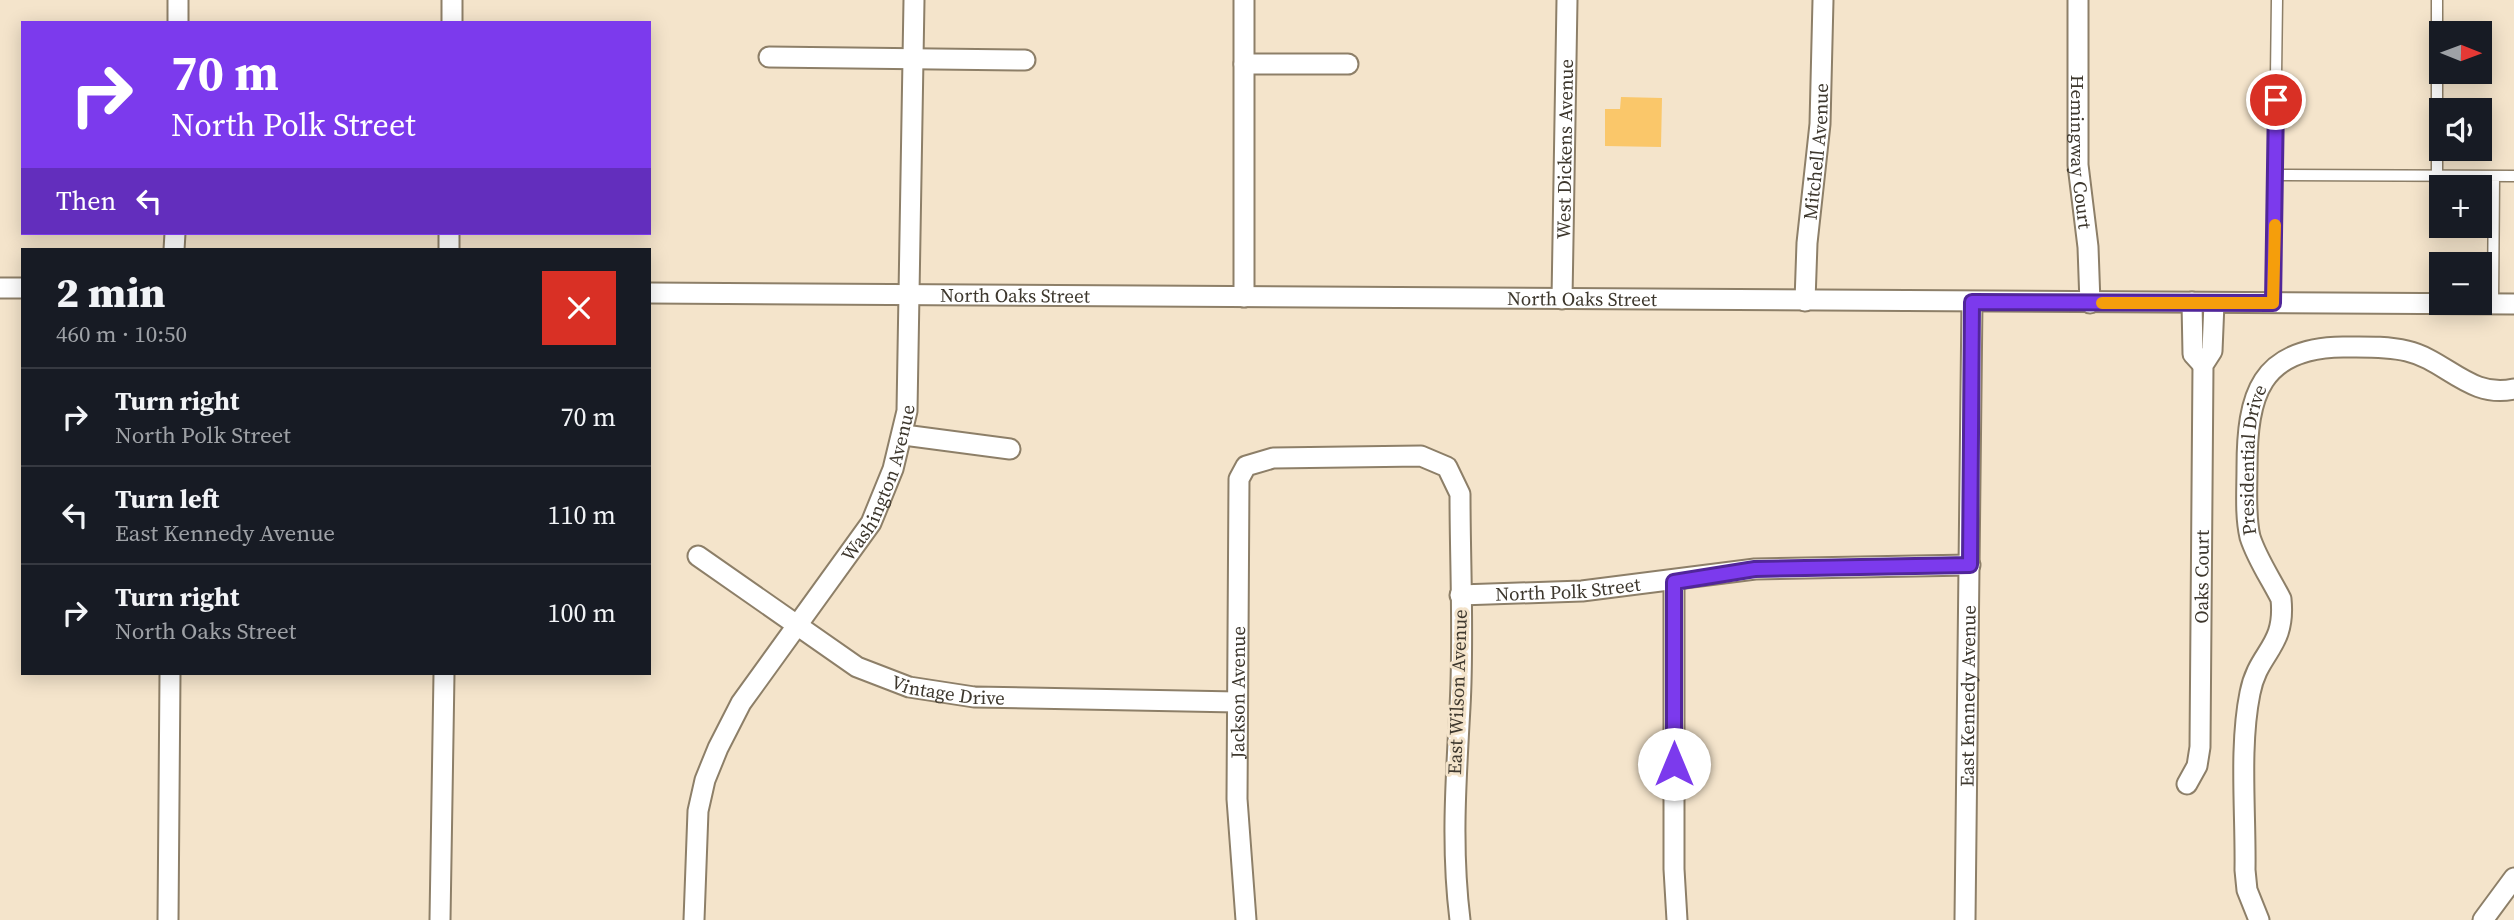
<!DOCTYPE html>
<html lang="en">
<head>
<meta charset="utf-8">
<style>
	:root { --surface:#171b24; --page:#20242c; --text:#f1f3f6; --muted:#9ea1a6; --line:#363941 }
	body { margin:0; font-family:"Source Serif 4",serif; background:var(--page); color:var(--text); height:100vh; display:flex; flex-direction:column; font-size:26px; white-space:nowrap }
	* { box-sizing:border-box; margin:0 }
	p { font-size:23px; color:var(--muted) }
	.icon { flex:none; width:38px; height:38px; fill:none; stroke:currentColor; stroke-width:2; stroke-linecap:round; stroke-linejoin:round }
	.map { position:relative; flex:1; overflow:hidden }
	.drawer { position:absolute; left:21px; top:248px; width:630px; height:427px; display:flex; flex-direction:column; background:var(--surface); border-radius:0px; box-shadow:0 4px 18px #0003 }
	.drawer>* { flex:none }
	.banner { position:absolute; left:21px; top:21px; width:630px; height:214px; border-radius:0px; box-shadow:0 4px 18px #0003; background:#7c3aed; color:#fff; overflow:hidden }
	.needle { width:46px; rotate:91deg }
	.fabs { position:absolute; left:2429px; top:21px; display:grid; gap:14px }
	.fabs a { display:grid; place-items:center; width:63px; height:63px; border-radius:0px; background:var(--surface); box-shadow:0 4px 18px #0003; font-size:35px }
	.pin { position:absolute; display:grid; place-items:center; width:60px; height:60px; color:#fff; margin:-30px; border:4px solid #fff; border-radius:50%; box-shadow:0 2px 7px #0007 }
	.me { position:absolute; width:77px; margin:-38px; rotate:0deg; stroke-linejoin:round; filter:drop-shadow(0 0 5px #0008) }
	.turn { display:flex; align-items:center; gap:24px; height:147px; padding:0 35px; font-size:32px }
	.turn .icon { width:91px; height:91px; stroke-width:2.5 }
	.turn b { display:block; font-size:49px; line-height:60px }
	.then { display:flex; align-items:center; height:66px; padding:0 35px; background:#0003; gap:14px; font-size:26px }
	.round { display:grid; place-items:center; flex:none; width:74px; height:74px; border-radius:0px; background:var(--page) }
	.head { display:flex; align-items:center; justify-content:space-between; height:119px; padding:0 35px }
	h1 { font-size:42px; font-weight:800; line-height:52px }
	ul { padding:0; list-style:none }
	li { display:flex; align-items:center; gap:21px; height:98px; padding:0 35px; border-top:2px solid var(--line) }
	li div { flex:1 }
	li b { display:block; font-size:26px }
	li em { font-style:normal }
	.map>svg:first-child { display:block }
	.building { fill:#fac76a }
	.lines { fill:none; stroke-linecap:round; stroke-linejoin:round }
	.lane-casing { stroke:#8d7f68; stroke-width:13 }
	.street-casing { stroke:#8d7f68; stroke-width:23 }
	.lane { stroke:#fff; stroke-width:10 }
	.street { stroke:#fff; stroke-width:19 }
	.route-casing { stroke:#51269a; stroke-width:18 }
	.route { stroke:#7c3aed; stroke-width:12 }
	.slow { stroke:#f59e0b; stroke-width:12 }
	.labels { text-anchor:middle; stroke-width:6; stroke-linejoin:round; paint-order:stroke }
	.street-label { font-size:19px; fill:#3d372d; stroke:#f4e4cb }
</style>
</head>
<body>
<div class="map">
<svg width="2514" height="920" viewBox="0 0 2514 920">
	<rect width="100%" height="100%" fill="#f4e4cb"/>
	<!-- building -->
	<path class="building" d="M1621 97 1662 98 1661 147 1605 146V109H1620Z"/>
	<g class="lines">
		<!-- lane casing -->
		<g class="lane-casing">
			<path id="lane" d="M2437 0V176
				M2275 175 2514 176
				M2273 303 2277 0
				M2493 303 2494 176"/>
		</g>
		<!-- street casing -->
		<g class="street-casing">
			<g id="street">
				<path id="s1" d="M2078 0V165L2088 247 2090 303"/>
				<path d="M178 23V0"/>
				<path d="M452 23V0"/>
				<path d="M769 57 1025 60"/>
				<path d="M1244 64H1348"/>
				<path d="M174 250 175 233"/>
				<path d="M449 250V233"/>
				<path d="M0 288H23"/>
				<path id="s2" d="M649 293 2514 304"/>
				<path d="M1244 297V0"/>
				<path id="s3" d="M1562 299 1567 0"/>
				<path id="s4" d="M1805 301 1807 243 1820 124 1823 0"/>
				<path d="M2192 302 2193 354 2203 365"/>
				<path d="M904 435 1010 449"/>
				<path id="s5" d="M698 556 857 667 909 687 974 697 1237 702"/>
				<path d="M1674 581V869L1677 920"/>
				<path id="s6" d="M1460 595 1582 591 1755 569 1970 565"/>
				<path id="s7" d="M2187 784 2197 766 2200 747 2203 365 2212 351 2214 303"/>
				<path d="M168 920 170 674"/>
				<path d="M440 920 444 674"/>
				<path id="s8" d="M694 920 698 811 705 780 718 748 741 703 871 523 893 469 907 411 914 0"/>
				<path id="s9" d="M1246 920 1237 799 1239 479 1246 466 1273 458 1421 456 1447 467 1460 494C1460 565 1464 637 1460 707 1456 779 1451 848 1460 920"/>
				<path id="s10" d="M1965 920 1972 302"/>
				<path id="s11" d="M2259 920 2247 890 2245 870C2246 814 2239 747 2250 693 2258 651 2286 648 2281 599 2271 579 2257 559 2250 537 2245 516 2247 490 2247 468 2247 395 2260 348 2343 347 2364 347 2386 346 2407 351 2446 360 2470 399 2514 389"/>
				<path d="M2483 920 2514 878"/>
			</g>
		</g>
		<!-- lane -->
		<use href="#lane" class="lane"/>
		<!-- street -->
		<use href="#street" class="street"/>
	</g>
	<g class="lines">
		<!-- route casing -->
		<g class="route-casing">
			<path id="route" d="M1674 764V582L1755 569 1970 565 1972 302 2273 303 2276 100"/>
		</g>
		<!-- route -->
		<use href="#route" class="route"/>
		<!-- slow -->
		<path class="slow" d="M2102 303H2273L2275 225"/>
	</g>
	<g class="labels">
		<!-- street labels -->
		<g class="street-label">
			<text dy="7" stroke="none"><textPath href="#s3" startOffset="150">West Dickens Avenue</textPath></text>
			<text dy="7" stroke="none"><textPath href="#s4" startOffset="150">Mitchell Avenue</textPath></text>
			<text dy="7" stroke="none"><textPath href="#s1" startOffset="152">Hemingway Court</textPath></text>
			<text dy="7" stroke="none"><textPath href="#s2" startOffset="366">North Oaks Street</textPath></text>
			<text dy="7" stroke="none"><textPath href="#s2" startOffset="933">North Oaks Street</textPath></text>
			<text dy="7" stroke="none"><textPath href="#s11" startOffset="478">Presidential Drive</textPath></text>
			<text dy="7" stroke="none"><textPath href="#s8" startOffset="488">Washington Avenue</textPath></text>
			<text dy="7" stroke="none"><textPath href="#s7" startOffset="210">Oaks Court</textPath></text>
			<text dy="7" stroke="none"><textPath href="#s6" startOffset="108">North Polk Street</textPath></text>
			<text dy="7" stroke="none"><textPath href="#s5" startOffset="289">Vintage Drive</textPath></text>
			<text dy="7" stroke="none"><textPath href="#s9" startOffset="228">Jackson Avenue</textPath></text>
			<text transform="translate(1457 692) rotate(-88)" y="7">East Wilson Avenue</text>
			<text dy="7" stroke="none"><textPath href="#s10" startOffset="224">East Kennedy Avenue</textPath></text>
		</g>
	</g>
</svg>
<div class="fabs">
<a><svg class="needle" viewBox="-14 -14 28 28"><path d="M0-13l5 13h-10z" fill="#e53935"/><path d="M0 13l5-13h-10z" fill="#9ea1a6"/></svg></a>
<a><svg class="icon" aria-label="sound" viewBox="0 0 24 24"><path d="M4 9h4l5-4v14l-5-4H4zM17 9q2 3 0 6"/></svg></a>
<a>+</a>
<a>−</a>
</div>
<div class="pin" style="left:2276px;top:100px;background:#d93025"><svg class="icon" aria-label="arrive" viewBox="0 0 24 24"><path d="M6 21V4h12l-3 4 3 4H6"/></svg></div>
<svg class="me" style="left:1674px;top:764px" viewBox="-20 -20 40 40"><circle r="19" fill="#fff"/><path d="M0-13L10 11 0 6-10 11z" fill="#7c3aed"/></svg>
<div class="banner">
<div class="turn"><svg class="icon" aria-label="right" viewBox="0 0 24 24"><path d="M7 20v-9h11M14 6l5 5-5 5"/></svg><div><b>70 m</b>North Polk Street</div></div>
<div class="then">Then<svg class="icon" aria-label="left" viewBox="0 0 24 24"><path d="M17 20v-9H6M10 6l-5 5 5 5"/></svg></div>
</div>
<section class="drawer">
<div class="head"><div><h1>2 min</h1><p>460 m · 10:50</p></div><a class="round" style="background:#d93025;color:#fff"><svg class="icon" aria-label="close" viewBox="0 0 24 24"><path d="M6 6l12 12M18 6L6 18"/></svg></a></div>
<ul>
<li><svg class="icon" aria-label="right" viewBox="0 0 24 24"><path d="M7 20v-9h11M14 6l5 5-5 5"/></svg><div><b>Turn right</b><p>North Polk Street</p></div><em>70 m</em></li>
<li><svg class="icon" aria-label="left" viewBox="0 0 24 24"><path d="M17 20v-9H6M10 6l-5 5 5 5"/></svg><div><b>Turn left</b><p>East Kennedy Avenue</p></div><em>110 m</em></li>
<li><svg class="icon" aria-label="right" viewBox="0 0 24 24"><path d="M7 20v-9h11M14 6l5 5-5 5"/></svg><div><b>Turn right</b><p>North Oaks Street</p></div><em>100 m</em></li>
</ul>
</section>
</div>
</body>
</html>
